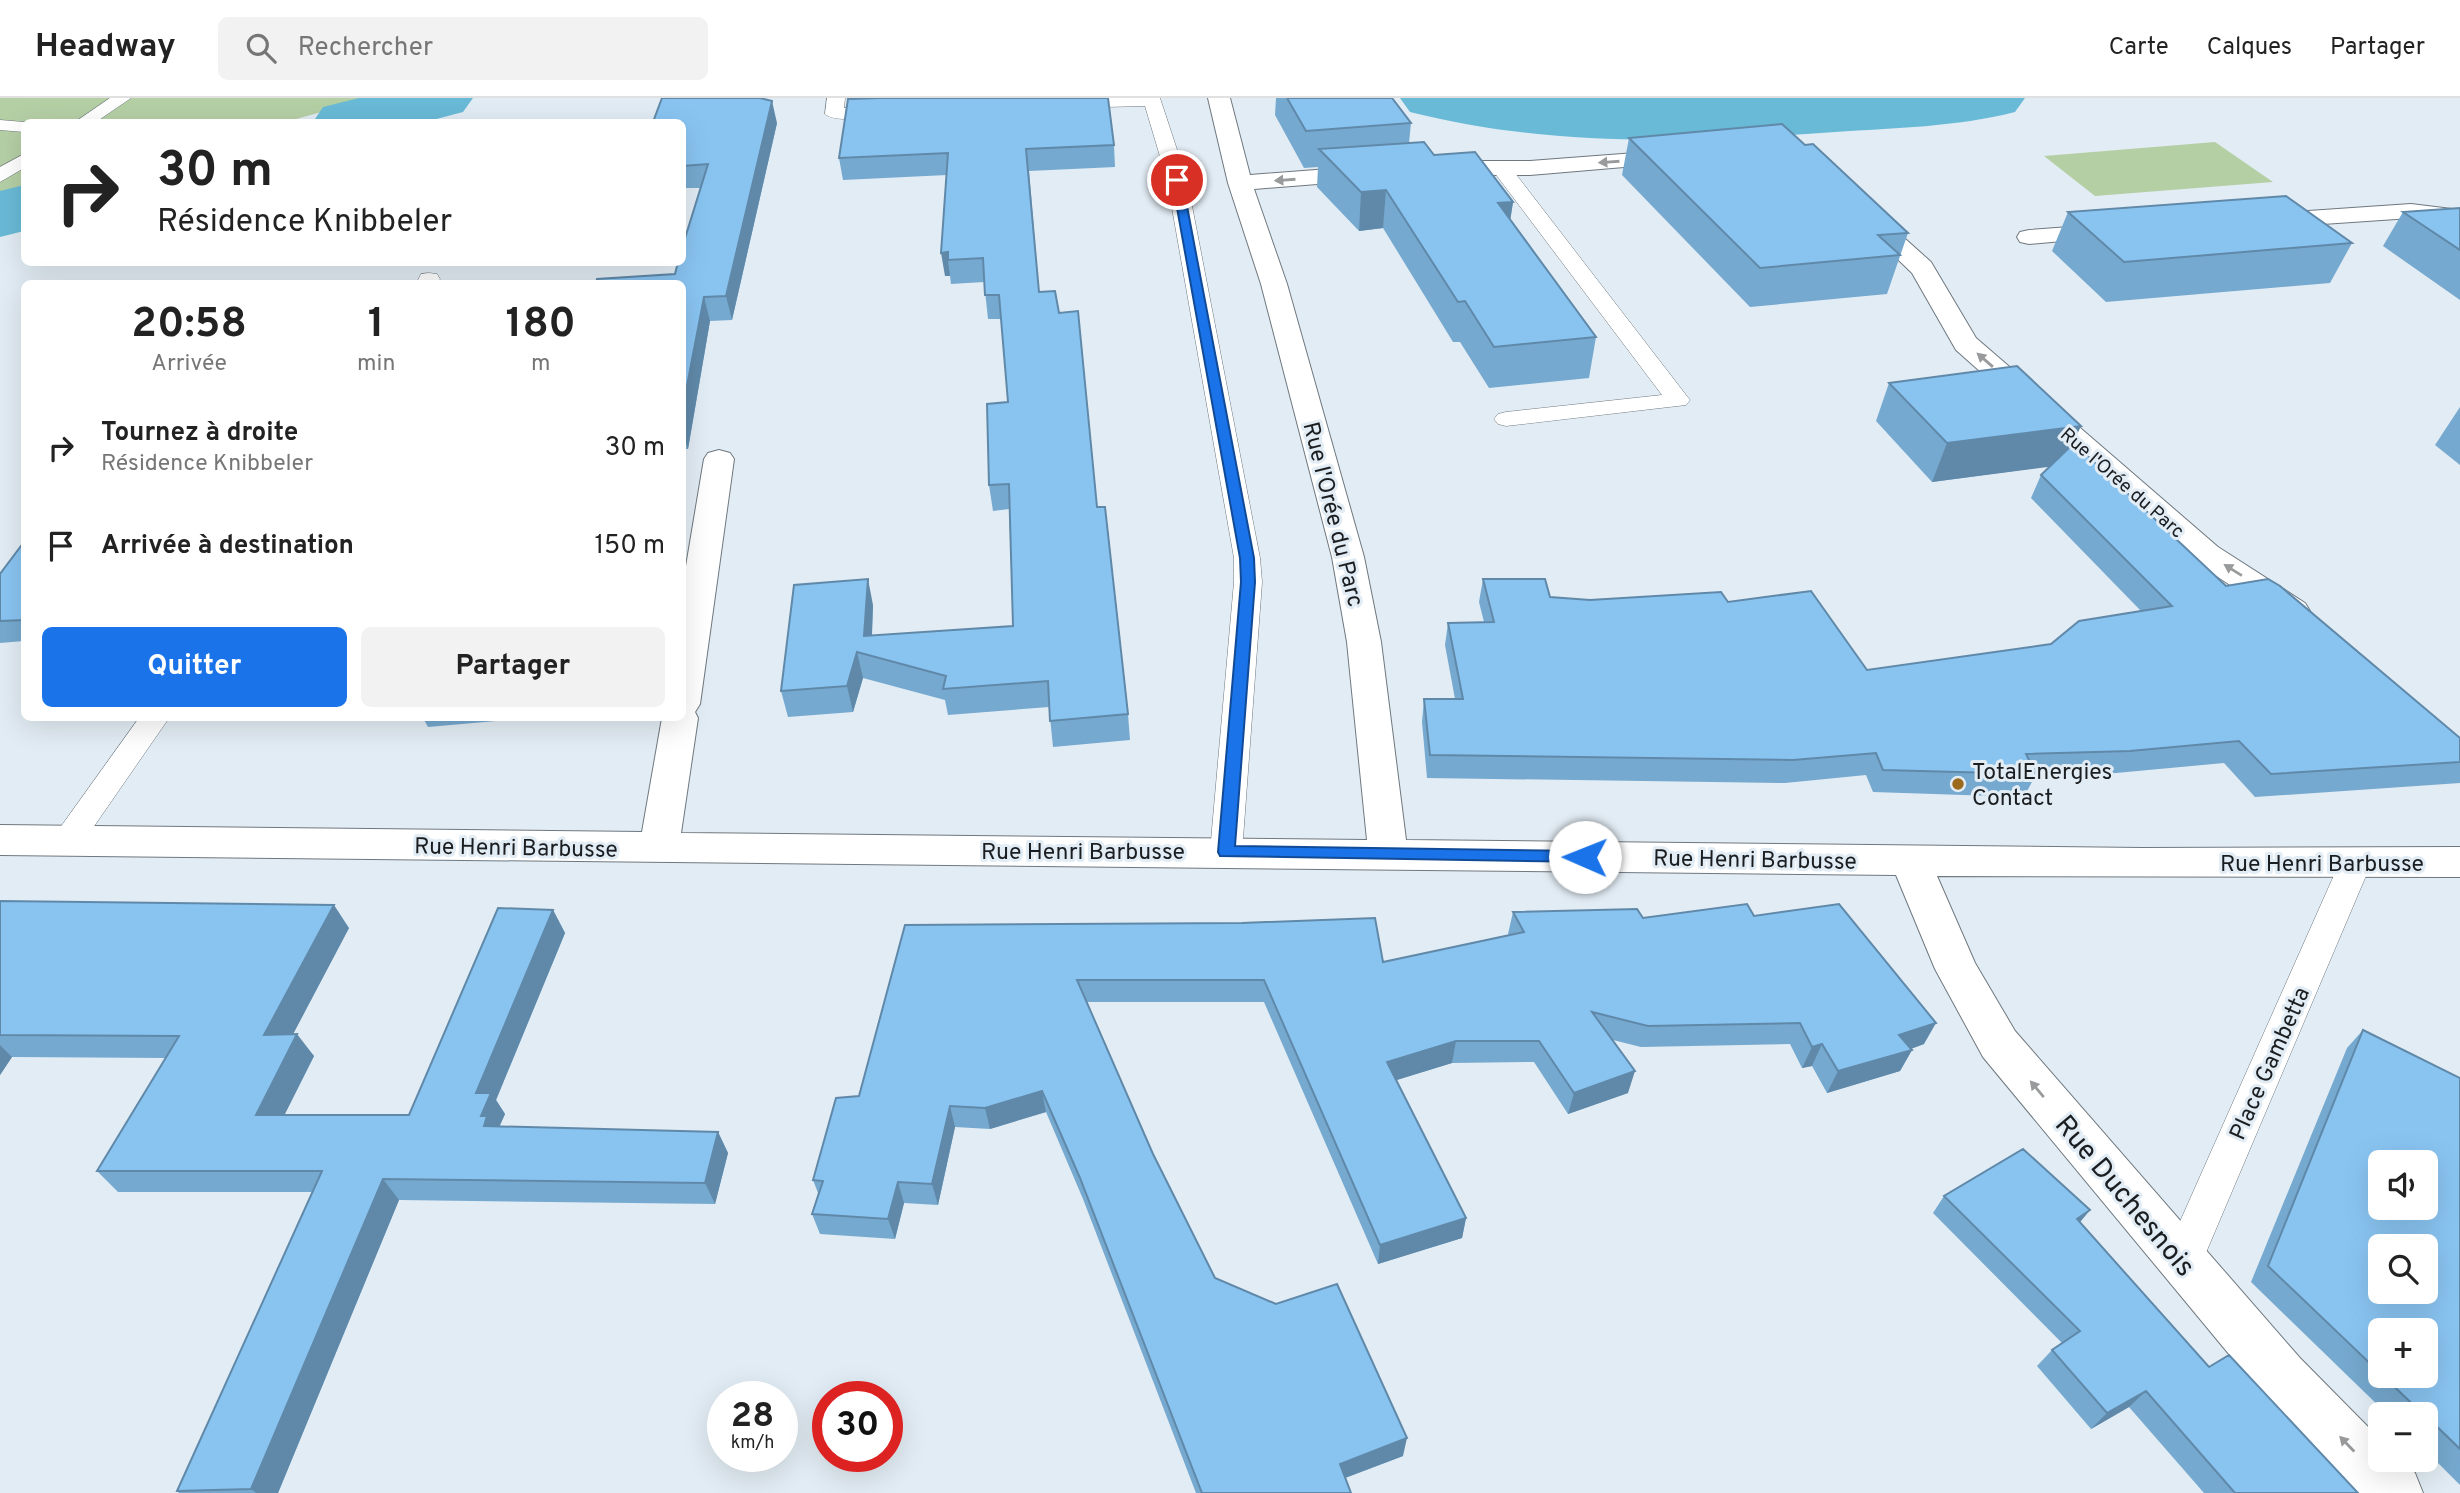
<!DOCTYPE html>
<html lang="fr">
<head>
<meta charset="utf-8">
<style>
	:root { --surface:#fff; --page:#f2f2f2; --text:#222; --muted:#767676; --line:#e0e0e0; --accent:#1a73e8 }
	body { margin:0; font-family:Overpass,sans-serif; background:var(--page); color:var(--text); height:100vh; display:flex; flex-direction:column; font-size:26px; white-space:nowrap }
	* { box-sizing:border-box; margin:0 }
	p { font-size:23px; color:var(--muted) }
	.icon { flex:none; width:38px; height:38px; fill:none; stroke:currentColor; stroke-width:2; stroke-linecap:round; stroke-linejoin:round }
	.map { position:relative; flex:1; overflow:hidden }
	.sheet { position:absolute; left:21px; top:182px; width:665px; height:441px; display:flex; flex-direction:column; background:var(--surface); border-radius:10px; box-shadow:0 7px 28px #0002 }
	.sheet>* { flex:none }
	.banner { position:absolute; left:21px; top:21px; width:665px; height:147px; border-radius:10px; box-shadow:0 7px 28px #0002; background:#fff; color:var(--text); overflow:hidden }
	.fabs { position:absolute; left:2368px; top:1052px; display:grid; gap:14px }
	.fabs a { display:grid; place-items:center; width:70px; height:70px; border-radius:10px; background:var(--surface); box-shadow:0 7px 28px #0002; font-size:35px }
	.speed { position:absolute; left:707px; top:1283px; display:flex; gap:14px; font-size:35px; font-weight:700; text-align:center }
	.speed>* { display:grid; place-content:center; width:91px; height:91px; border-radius:50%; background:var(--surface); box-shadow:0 7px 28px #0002; line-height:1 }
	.speed small { font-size:18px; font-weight:400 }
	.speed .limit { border:10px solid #d22; background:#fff; color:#111 }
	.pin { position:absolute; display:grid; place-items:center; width:60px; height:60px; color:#fff; margin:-30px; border:4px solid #fff; border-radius:50%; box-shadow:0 2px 7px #0007 }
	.me { position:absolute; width:77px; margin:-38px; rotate:271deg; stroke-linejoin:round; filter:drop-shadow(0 0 5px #0008) }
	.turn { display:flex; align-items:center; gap:24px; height:147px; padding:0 21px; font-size:32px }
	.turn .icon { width:91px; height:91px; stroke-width:2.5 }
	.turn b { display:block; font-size:49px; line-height:60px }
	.eta { display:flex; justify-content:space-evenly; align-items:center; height:119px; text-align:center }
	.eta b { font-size:42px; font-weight:700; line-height:49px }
	.button { display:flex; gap:14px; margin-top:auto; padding:14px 21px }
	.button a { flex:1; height:80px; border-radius:10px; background:var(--accent); color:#fff; font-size:28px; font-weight:700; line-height:80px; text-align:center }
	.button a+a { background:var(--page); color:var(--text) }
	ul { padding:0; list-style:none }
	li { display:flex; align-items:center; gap:21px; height:98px; padding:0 21px }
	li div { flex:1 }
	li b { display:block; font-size:26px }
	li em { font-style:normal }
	header { display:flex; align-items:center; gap:42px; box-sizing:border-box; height:98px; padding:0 35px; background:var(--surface); border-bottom:2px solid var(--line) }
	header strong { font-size:33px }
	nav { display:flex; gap:38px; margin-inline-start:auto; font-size:24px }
	.search { width:490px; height:63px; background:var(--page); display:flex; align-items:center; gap:18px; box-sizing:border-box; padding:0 24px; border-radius:10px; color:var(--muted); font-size:26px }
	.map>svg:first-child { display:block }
	.green { fill:#b5cfa5 }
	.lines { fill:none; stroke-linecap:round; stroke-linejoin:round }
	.river { fill:#69bad7; fill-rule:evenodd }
	.service-casing { stroke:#6f787f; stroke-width:1 }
	.minor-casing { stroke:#6f787f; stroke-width:2 }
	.service { fill:#fff; fill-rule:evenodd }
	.minor { fill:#fff; fill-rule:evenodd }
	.wall { fill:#76a9cf; fill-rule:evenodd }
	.shaded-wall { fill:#6089a9 }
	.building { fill:#89c4f1; stroke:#6089a9; stroke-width:2; fill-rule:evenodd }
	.oneway { fill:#989a9b }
	.route { fill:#1a73e8; stroke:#114b97; stroke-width:2 }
	.poi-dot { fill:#9b6a1d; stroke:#e2ecf4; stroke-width:2.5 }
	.labels { text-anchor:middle; stroke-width:6; stroke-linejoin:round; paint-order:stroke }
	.far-street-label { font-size:19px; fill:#1b1e21; stroke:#e2ecf4 }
	.street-label { font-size:23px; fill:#1b1e21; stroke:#e2ecf4 }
	.poi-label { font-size:23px; fill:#1b1e21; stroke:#e2ecf4; text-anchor:start }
	.near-street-label { font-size:28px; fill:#1b1e21; stroke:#e2ecf4 }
</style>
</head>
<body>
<header>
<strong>Headway</strong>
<div class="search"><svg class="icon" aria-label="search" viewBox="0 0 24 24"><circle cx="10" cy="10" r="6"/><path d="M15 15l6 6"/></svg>Rechercher</div>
<nav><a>Carte</a><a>Calques</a><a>Partager</a></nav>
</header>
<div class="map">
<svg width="2460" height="1395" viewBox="0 0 2460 1395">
	<rect width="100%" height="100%" fill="#e2ecf4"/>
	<!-- green -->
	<path class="green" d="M0 0H373L285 24H24V97L0 104Z
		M2215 44 2273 84 2095 98 2044 58Z"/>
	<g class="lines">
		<!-- river -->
		<path class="river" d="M359 0H473L463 14 425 24H313L323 9Z
			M1400 0H2025L2015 14C1956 29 1895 30 1835 34 1688 44 1554 50 1410 14Z
			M24 87V133L0 139V93Z"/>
		<!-- service casing -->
		<g class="service-casing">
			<path id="service" d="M110 0H131L96 24H75Z
				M827 0H845L844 10 888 8 897 13C889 22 833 25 825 16Z
				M1064 0H1160L1187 82 1260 460 1262 484 1242 754 1238 763 1226 766 1214 763 1210 754 1234 484V460L1167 82 1145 8 1065 10 1056 5Z
				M0 22 24 24H28H24V34L0 32Z
				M24 56V70L0 84V69Z
				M1501 64 1508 66 1686 297 1690 302 1686 307 1506 328 1498 326 1494 321 1498 316 1506 314 1662 297 1491 70Z
				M429 175 437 176 440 181 437 186H416L421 176Z
				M139 620H169L79 750 68 754 57 750 52 742 57 734Z
				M2355 754 2367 757 2371 766 2202 1164 2196 1177 2182 1183 2168 1177 2162 1164 2339 766 2343 757Z"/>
		</g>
		<!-- minor casing -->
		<g class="minor-casing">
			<path id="minor" d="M1208 0H1230L1250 77 1368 68 1376 70 1380 75 1376 80 1368 82 1254 91 1287 186 1364 459 1381 544 1406 742 2142 750 2460 749V779L1937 778 1975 865 2015 933 2300 1260 2380 1341V1362H2401L2415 1375 2423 1395H2357L2262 1296 1983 959 1935 871 1896 777 0 757V727L642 734 662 620H682V492L704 361 708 355 719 352 730 355 734 361 700 606 695 614 698 620 681 735 1367 742 1347 544 1332 459 1261 186 1228 85Z
				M1675 52 1686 59 1683 64 1530 77H1435L1427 75 1423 70 1427 65 1435 63H1530Z
				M2411 106 2460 112V126L2411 120 2265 130 2256 128 2253 123 2256 118 2265 116Z
				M1864 110 1873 112 1931 164 1976 240 2218 449 2305 505 2310 513 2305 521 2293 524 2281 521 2194 463 1956 252 1912 175 1852 117 1855 112Z
				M2111 126 2120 128 2123 133 2120 138 2029 146 2020 144 2017 139 2020 134 2029 132Z"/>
		</g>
		<!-- service -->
		<use href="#service" class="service"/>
		<!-- minor -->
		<use href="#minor" class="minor"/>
	</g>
	<!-- wall -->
	<path class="wall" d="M853 0H1108L1114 47 1115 69 1029 73 1039 194 1059 215 1097 409 1128 616 1130 642 1053 649 1049 609 948 617 945 602 863 580 853 614 788 619 781 593 873 507 872 538 1013 528 1009 411 993 413 989 387 1008 304 1001 221H988L984 184 951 186 950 178H945L947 77 843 82 839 60Z
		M1276 0H1392L1411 25 1409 45 1434 57 1513 104 1510 123 1596 239 1589 280 1489 290 1460 244H1453L1383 130 1359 133 1317 89 1318 69 1304 70 1275 17Z
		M682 24 777 25 732 222 710 223 688 351H683L682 354V186L675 176 701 90H682Z
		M1629 40 1805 47 1908 135 1887 196 1750 209 1622 77Z
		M2460 110V202L2383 148 2403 114Z
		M2068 114 2352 145 2330 185 2106 204 2052 153Z
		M1889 285 2073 346 2226 488 2460 640V685L2255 699 2224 665 2116 675 2035 678 2024 699 1873 694 1866 677 1785 685 1427 680 1422 624 1424 601H1455L1445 547 1448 525 1484 524 1479 504 1483 481 1550 499 1590 502 1728 504 1867 572 2051 546 2141 513 2031 400 2041 377 2050 368 1932 384 1876 323Z
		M2460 309V367L2435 347Z
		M24 444V543L0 545V476Z
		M423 620H531L428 629Z
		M0 803 349 830 293 936 314 958 284 1017H409L553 812 565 835 496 1002 505 1016 499 1029 718 1034 728 1055 715 1106 399 1102 278 1395H179L177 1393 312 1094H118L97 1073 166 960 12 959 0 977Z
		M1513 814 1643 820 1754 818 1924 946 1911 951 1912 952 1900 973 1827 995 1812 968 1802 970 1790 946 1641 949 1613 942 1628 995 1568 1016 1534 964 1452 965 1396 982 1466 1120 1462 1140 1378 1166 1264 904H1087L1153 1056 1215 1180 1403 1358 1345 1380 1351 1395H1196L1083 1101 1046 1014 990 1031 955 1029 938 1107 904 1105 895 1141 820 1136 812 1116 818 1095 813 1082 859 998 905 827 1383 864 1509 837 1508 836Z
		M2363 932 2460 980V1387L2426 1353V1316H2387L2251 1184 2347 950ZM2380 1232 2426 1278H2380Z
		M1944 1098 2090 1112 2080 1124 2209 1269 2358 1395H2204L2129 1309 2091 1331 2037 1268 2052 1252 2062 1245 1933 1115Z"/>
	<!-- shaded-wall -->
	<path class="shaded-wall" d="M772 3 777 25 732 222 726 198Z
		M1386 92 1383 130 1359 133 1361 94Z
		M1513 104 1507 143 1498 105Z
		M948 154V162L950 178H945L941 155Z
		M704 199 710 223 688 351 682 332V314Z
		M2081 328 2063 367 1932 384 1947 345Z
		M868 481 873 507 871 558 864 538Z
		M857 554 863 580 853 614 847 588Z
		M334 807 349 830 281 959 264 937Z
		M553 812 565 835 496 1002 505 1016 497 1034 484 1028 476 995Z
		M1936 925 1924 946 1888 959 1899 937Z
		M297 936 314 958 274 1038 256 1017Z
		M1456 943 1452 965 1384 986 1387 964Z
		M1822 946 1812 968 1802 970 1812 949Z
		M0 947 12 959 0 977Z
		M1912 952 1900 973 1827 995 1838 973Z
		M1635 973 1628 995 1568 1016 1574 995Z
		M1042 993 1046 1014 990 1031 985 1010Z
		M950 1008 955 1029 938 1107 932 1086Z
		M718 1034 728 1055 715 1106 705 1085Z
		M383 1081 399 1102 278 1395H256L251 1391Z
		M898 1084 904 1105 895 1141 888 1121Z
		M2090 1112 2075 1130 2077 1121Z
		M1466 1120 1462 1140 1378 1166 1380 1147Z
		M2146 1293 2129 1309 2091 1331 2107 1315Z
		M1407 1340 1403 1358 1337 1383 1340 1366Z"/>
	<!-- building -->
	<path class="building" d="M662 0H760L772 3 726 198 704 199 682 314V186H596L597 181 675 176 678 164H682V150L708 66 682 68V24H653Z
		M880 0H1108L1114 47 1026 51 1039 194 1055 193 1059 215 1078 213 1097 409H1105L1128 616 1050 623 1048 583 943 591 946 578 857 554 847 588 781 593 794 487 868 481 864 538 1013 528 1009 386 989 387 987 306 1008 304 999 197H985L983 160 948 162V154L941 155 948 55 839 60 848 1Z
		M1287 0H1392L1411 25 1306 33Z
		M1782 26 1805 47 1813 46 1908 135 1878 137 1900 157 1760 170 1629 40Z
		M1424 44 1434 57 1475 54 1513 104 1498 105 1596 239 1494 249 1465 203 1458 204 1386 92 1361 94 1319 51Z
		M2286 98 2352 145 2124 164 2068 114Z
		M2460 110V152L2403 114Z
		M2017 268 2081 328 1947 345 1889 285Z
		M2074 345 2226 488 2268 481 2280 488 2460 640V664L2271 676 2239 643 2130 653 2026 656 2036 676 1883 672 1876 655 1793 662 1430 657 1424 601H1463L1448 525 1494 524 1483 481H1545L1550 499 1590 502 1721 494 1728 504 1811 493 1867 572 2051 546 2079 523 2172 508 2041 377Z
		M24 444V522L0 523V476Z
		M0 803 334 807 264 937 297 936 256 1017H409L498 810 553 812 476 995H491L481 1018H487L484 1028 718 1034 705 1085 383 1081 251 1391 177 1393 322 1073H97L179 938 0 937Z
		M1747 806 1754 818 1839 806 1936 925 1899 937 1912 952 1838 973 1822 946 1812 949 1800 925 1648 928 1592 914 1635 973 1574 995 1539 943H1456L1387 964 1466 1120 1380 1147 1264 882H1077L1153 1056 1215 1180 1276 1206 1337 1186 1407 1340 1340 1366 1351 1395H1202L1080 1080 1042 993 985 1010 950 1008 932 1086 898 1084 888 1121 812 1116 823 1083 813 1082 836 1000 859 998 905 827 1242 825 1375 820 1383 864 1524 834 1513 814 1637 811 1643 820Z
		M2363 932 2460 980V1351L2426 1318V1316H2423L2383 1278H2426V1232H2380V1275L2268 1168ZM2380 1064H2426V1110H2380ZM2380 1148H2426V1194H2380Z
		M2023 1051 2090 1112 2077 1121 2209 1269 2229 1257 2358 1395H2235L2146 1293 2107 1315 2052 1252 2080 1233 1944 1098Z"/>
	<!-- one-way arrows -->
	<defs><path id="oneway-solid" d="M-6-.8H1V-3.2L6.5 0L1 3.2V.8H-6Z" transform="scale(1.75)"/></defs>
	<g class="oneway">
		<use href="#oneway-solid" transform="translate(1609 64) rotate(176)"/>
		<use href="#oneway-solid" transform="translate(1285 82) rotate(176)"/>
		<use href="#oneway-solid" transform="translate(1985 262) rotate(-139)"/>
		<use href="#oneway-solid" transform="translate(2233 472) rotate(-148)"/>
		<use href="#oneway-solid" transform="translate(2037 991) rotate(-130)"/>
		<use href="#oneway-solid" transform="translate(2347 1346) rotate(-134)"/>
	</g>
	<!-- route -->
	<path class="route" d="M1177 79 1182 82 1254 460 1255 484 1235 748 1585 753 1591 755V764L1220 758 1218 754 1241 484 1240 460 1172 82Z"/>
	<!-- markers -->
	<circle class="poi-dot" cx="1958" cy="686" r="7"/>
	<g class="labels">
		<!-- far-street labels -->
		<g class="far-street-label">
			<text transform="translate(2123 384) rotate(41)" y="7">Rue l'Orée du Parc</text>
		</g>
		<!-- street labels -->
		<g class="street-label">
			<text transform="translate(1334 416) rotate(76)" y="8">Rue l'Orée du Parc</text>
			<text transform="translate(516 749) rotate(1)" y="8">Rue Henri Barbusse</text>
			<text x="1083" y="761">Rue Henri Barbusse</text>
			<text transform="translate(1755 761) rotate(1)" y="8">Rue Henri Barbusse</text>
			<text x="2322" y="773">Rue Henri Barbusse</text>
			<text transform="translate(2269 965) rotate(-66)" y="8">Place Gambetta</text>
		</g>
		<!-- poi labels -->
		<g class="poi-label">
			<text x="1972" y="681">TotalEnergies<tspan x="1972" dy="26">Contact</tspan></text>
		</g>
		<!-- near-street labels -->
		<g class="near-street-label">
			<text transform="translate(2126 1097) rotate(50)" y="10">Rue Duchesnois</text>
		</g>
	</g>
</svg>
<div class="fabs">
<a><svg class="icon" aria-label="sound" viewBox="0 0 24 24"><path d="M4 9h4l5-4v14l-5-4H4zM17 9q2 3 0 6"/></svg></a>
<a><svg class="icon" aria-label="search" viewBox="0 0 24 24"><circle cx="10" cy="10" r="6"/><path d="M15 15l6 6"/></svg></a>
<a>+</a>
<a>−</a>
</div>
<div class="speed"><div>28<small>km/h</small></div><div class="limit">30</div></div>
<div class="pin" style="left:1177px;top:82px;background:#d93025"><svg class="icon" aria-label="arrive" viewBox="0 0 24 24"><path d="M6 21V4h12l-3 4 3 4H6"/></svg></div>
<svg class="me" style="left:1585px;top:759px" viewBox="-20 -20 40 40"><circle r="19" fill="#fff"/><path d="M0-13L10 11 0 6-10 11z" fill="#1a73e8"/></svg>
<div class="banner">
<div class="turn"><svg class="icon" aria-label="right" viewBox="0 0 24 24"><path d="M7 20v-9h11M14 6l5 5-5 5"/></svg><div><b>30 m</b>Résidence Knibbeler</div></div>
</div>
<section class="sheet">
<div class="eta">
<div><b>20:58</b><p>Arrivée</p></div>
<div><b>1</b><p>min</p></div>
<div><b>180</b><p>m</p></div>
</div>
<ul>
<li><svg class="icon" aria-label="right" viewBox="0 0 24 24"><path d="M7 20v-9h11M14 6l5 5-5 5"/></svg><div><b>Tournez à droite</b><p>Résidence Knibbeler</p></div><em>30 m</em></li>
<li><svg class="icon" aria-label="arrive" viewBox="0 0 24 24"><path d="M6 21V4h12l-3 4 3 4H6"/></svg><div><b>Arrivée à destination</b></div><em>150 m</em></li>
</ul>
<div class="button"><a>Quitter</a><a>Partager</a></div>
</section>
</div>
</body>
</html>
